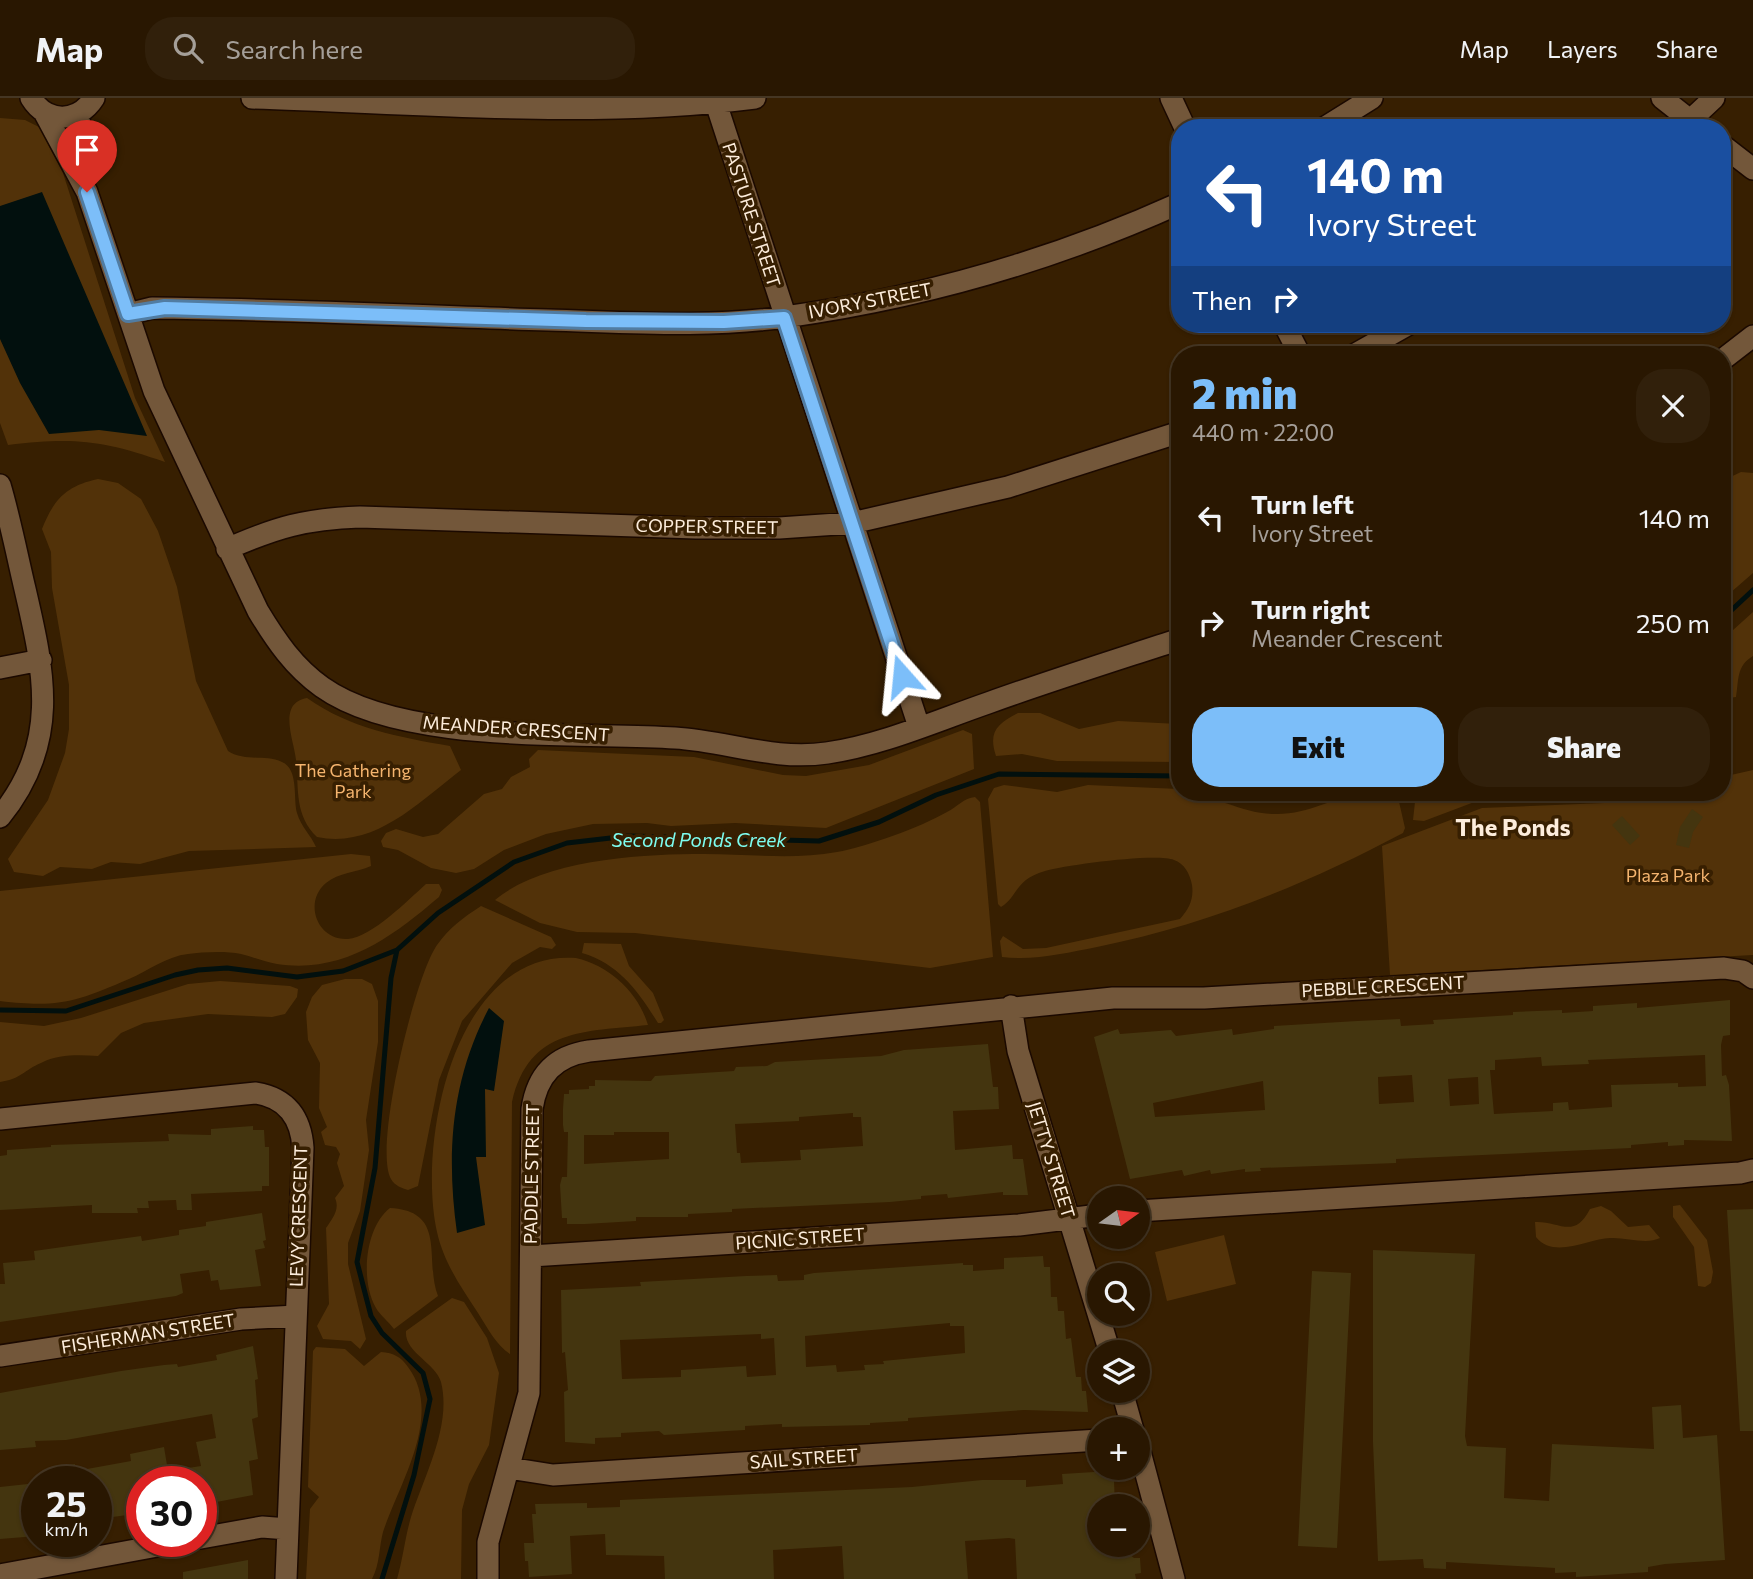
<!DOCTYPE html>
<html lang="en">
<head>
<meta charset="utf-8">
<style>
	:root { --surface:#291701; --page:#31200b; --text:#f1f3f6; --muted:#a59f99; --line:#453623; --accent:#7cbef9 }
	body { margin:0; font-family:Commissioner,sans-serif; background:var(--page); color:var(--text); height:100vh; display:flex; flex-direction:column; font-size:26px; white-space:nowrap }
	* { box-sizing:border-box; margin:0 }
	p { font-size:23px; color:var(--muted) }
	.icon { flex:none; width:38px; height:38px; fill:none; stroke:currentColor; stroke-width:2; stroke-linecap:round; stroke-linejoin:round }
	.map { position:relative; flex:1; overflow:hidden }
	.panel { position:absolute; left:1171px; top:248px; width:560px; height:455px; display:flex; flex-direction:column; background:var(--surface); border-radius:28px; box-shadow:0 2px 5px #0004,0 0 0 2px var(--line) }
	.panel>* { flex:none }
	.guide { position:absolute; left:1171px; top:21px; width:560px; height:214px; border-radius:28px; box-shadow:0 2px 5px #0004,0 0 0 2px var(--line); background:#1a4fa0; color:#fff; overflow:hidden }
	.needle { width:46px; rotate:76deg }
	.tools { position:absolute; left:1087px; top:1088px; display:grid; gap:14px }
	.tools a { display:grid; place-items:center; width:63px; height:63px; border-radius:50%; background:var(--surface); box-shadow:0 2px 5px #0004,0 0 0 2px var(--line); font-size:35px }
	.speed { position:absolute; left:21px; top:1368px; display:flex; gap:14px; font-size:35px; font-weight:700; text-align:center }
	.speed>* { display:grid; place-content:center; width:91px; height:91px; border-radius:50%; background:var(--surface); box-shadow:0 2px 5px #0004,0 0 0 2px var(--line); line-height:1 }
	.speed small { font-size:18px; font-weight:400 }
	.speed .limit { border:10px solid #d22; background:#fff; color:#111 }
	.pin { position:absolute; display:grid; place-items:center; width:60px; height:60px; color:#fff; margin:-72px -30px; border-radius:50% 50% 50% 0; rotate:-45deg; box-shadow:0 0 7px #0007 }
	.pin .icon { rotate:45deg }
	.me { position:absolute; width:77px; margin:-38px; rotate:342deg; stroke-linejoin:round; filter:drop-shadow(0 0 5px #0008) }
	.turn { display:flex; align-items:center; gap:24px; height:147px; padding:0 21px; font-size:32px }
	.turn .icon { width:91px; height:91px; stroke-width:2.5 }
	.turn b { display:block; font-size:49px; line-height:60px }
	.then { display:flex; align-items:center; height:66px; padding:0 21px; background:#0003; gap:14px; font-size:26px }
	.round { display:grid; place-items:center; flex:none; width:74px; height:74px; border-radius:28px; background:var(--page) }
	.overview { display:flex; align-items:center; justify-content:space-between; height:119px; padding:0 21px }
	h1 { font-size:42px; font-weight:800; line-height:52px; color:var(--accent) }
	.primary-button { display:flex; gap:14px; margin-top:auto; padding:14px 21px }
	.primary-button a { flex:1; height:80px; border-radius:28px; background:var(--accent); color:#111; font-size:28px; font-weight:800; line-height:80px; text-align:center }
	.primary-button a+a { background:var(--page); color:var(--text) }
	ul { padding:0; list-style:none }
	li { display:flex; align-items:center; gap:21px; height:105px; padding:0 21px }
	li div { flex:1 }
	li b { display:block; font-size:26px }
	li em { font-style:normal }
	header { display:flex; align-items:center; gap:42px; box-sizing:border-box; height:98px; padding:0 35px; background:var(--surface); border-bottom:2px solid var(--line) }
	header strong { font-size:33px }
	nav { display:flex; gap:38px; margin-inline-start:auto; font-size:24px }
	.search { width:490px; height:63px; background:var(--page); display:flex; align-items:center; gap:18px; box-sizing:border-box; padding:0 24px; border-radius:28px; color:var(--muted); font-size:26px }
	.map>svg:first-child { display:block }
	.green { fill:#523209 }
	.water { fill:#02100e }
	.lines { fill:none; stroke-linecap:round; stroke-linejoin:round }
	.stream { stroke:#02100e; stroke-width:5 }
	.building { fill:#44350f; fill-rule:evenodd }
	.minor-casing { stroke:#1b0900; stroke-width:24 }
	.minor { stroke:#73573a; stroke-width:21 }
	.route-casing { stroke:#517ca2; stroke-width:18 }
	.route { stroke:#7cbef9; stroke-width:12 }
	.labels { text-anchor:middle; stroke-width:7; stroke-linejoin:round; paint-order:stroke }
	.street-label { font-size:18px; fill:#fdeddc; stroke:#371f01 }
	.park-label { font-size:18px; fill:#f5b46e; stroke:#371f01 }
	.water-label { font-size:19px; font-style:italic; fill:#7dfdf0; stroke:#371f01 }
	.district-label { font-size:24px; font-weight:bold; fill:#fdeddc; stroke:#371f01 }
</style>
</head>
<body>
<header>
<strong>Map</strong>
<div class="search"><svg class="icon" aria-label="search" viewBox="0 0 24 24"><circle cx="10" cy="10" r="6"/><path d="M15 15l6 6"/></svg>Search here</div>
<nav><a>Map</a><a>Layers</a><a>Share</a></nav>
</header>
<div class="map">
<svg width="1753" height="1481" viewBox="0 0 1753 1481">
	<rect width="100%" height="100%" fill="#371f01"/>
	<!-- green -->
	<path class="green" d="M0 20 25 22 39 29 63 75 135 300 165 364C102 342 74 339 8 347L0 325Z
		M1741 374 1753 375V475L1722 502V383Z
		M98 381 118 385 141 401 158 433 177 489 196 583 228 653C245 664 265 656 282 664 299 671 293 701 297 715 301 729 311 737 316 749L189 753 140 766 111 764 92 771 60 769 43 778 14 774 8 761 48 702 65 655 69 631V587L52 490 51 454 42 431C54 401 66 388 98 381Z
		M1753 514V558C1736 568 1739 582 1736 599L1722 601V542Z
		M307 600C351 631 399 639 450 648L461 672C419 704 375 751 317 739 294 717 299 690 296 662 294 642 277 605 307 600Z
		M1018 615H1040L1079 631 1118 623 1179 626V664L1057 663 1022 656 996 658C988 634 997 626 1018 615Z
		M963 632 972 636 974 671 826 730 735 725 671 728 647 725 593 726 546 736 504 752 474 771 456 775 431 770 398 752 383 749 381 743 386 735 396 731 423 739 438 736 484 696 502 691 511 679 530 669 529 661 538 652 694 659 783 677 806 678 869 667Z
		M1753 672V857L1390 877 1382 748 1482 710 1604 705 1660 695H1722V679Z
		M1004 687 1057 694 1088 687 1179 691 1180 695C1213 695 1241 716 1274 716 1309 717 1332 699 1364 695 1375 693 1386 695 1397 695L1405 730 1403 735C1305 787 1206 827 1097 849 1065 855 1035 863 1002 859L1000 843 1003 838 1023 851 1046 850 1180 821C1189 811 1194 801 1192 787 1190 776 1184 765 1174 762 1155 755 1067 767 1045 773 1014 782 1018 799 1001 809L998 806 988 701 994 690Z
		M1416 695H1538L1477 703 1424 723 1413 722Z
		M975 699 980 704 993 859 930 870 635 835 577 834 540 825 495 802C544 761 642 756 704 756 749 756 793 762 837 754 866 749 921 729 947 714 957 709 964 700 975 699Z
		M351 756 370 758 371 768C356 775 339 774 326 785 303 804 317 843 348 841 372 839 408 802 426 786H439L442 792 439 799C392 839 343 876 277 866 265 864 253 859 241 856 226 853 203 854 188 856 167 858 148 873 129 881 76 904 58 910 0 903V793Z
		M481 808 551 839 556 847 552 851 540 849 512 865 462 923 439 982 418 1088 408 1092C402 1090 395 1088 391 1081 373 1050 415 878 437 847 449 830 464 819 481 808Z
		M584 845 621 846 629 868 653 895 664 922 661 925H658C638 893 619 866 582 855Z
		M576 860C610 868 638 894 648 927 585 934 529 929 512 1004L510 1256C496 1247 487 1229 478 1215 461 1189 444 1165 437 1134 417 1045 454 851 576 860Z
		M345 881H362L372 886 378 903V944L366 1022 369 1052 360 1113 348 1145V1166L366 1241 360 1251 351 1243 323 1241 317 1228 329 1206 326 1130C333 1120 340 1111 335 1100L344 1088 337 1065 340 1056 336 1049 325 1047 321 1034 327 1029 319 1010 320 965 308 942 306 914 312 899 322 887Z
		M220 883 290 888 298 891 297 899 285 916 272 919 208 916 144 925 121 935 98 958C78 957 59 956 41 965 24 972 21 981 0 984V924L44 928 81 920 188 886Z
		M1680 1107 1707 1142 1713 1174 1711 1185 1705 1189 1698 1188 1694 1149 1673 1119V1108Z
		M1601 1108 1611 1113 1628 1129 1649 1127 1660 1140C1646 1147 1626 1139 1610 1140 1590 1140 1554 1162 1536 1139L1535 1124C1560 1123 1574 1142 1590 1111Z
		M390 1110C448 1113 424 1162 438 1198L394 1231C389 1224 380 1217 376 1210 360 1183 365 1129 390 1110Z
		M1224 1137 1236 1186 1167 1203 1155 1154Z
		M452 1200 464 1204 487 1240 499 1275 489 1347 469 1386 462 1412 461 1481H397C403 1461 405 1439 411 1419 424 1378 452 1328 441 1284 436 1265 404 1254 406 1233Z
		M316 1249 345 1251 364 1268 381 1254C394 1255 401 1259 408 1269 444 1317 399 1386 383 1434 379 1449 380 1466 372 1481H306L310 1411 319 1399 308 1389 313 1253Z"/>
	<!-- water -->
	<path class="water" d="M42 94 147 338 99 332 49 336 20 285 0 241V108Z
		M489 910 504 923 494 993 485 991 486 1059H476L485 1127 457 1135C446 1056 451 982 489 910Z"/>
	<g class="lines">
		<!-- stream -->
		<path class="stream" d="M1722 521 1753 492
			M1250 695 1279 700 1322 695
			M0 912 66 913 175 877 198 872 227 870 297 879 343 873 397 852 438 815 514 764 567 745 628 738 819 743 879 724 936 697 999 676 1180 678
			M382 1481 414 1377 430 1301 423 1275 382 1235 371 1218 357 1164 375 1070 391 880 397 852"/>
	</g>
	<!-- building -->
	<path class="building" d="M1692 711 1703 719 1693 734 1689 750 1676 747 1680 729Z
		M1622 718 1640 738 1630 747 1612 727Z
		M1730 902V937L1723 938 1721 947 1722 978 1726 977 1729 987 1732 1043 1684 1042V1047L1668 1048V1044L1631 1047V1050L1396 1061V1065L1260 1070 1261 1073 1245 1074V1071L1211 1076 1210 1072 1184 1078 1182 1072 1130 1081 1094 939 1118 931 1120 936 1171 932 1176 938 1232 931 1233 937 1274 931V928L1357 923 1400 921 1401 928 1434 926 1433 922 1513 917V914L1562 912V915L1593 913V908L1637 905V910ZM1705 957 1706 988 1678 989V985L1611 987 1612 1009 1569 1012 1568 1004 1553 1005V1013L1494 1016 1490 972H1495V962L1541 959 1542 968 1589 966 1588 962ZM1412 977 1414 1004 1379 1006 1378 979ZM1478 979 1479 1006 1450 1008 1448 981ZM1263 983 1265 1012 1155 1019 1153 1005Z
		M988 946 993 989H998L999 1011 953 1013 955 1052 1012 1047 1013 1061H1023L1028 1097H1003V1094L948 1100 947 1096 921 1098V1101L890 1104 732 1111V1114L688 1116V1119H636V1123L585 1126H567V1120H562L560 1087 562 1079H567L568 1034H564L563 1027V1011L564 996H569V992L589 991V988H595V982L651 983 655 978 734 973 736 969 767 968 775 964 881 958 904 952ZM853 1015V1019H861L863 1048 800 1052 801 1062 741 1065 740 1055H737L735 1026 799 1023V1019ZM614 1034H669V1061L584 1066V1037H614Z
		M253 1028V1032H264L265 1049H269V1088H262V1093L191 1096 192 1112H177L176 1102 148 1103 149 1110H137L138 1115H92V1107L0 1112V1058L7 1057V1052L51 1049V1047L169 1043 168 1036 211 1037V1031Z
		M1753 1111V1333H1740L1727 1112Z
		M262 1115 266 1142 263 1143 265 1150 255 1152 261 1188 220 1192 218 1182 211 1183 209 1172 180 1176 183 1195 176 1198 0 1224V1186H5L3 1165 35 1162 34 1153 141 1138 142 1143 179 1137V1132L206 1128V1124Z
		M1373 1152 1475 1156 1465 1338 1467 1348 1506 1350 1504 1400 1549 1403 1552 1346 1654 1351 1652 1309 1681 1307 1683 1340 1717 1337 1725 1462 1665 1466 1648 1469V1474L1576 1479V1474L1555 1475V1470L1446 1464V1471L1424 1470 1423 1461 1378 1463 1373 1344Z
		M1043 1158 1044 1169H1050L1051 1199H1057L1058 1213H1064L1066 1241 1071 1240 1076 1279H1081L1082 1293H1086L1088 1314 1024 1312 908 1320V1323L870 1325V1327L782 1329V1326L745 1328V1332L727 1333 664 1337 659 1333 621 1335V1339L595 1340V1346L565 1344 564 1294 568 1292 565 1254 562 1255 561 1192 641 1188 640 1184 746 1178 777 1177 778 1183 804 1182V1177L814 1175 963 1165V1167H973V1173L1004 1171V1160ZM950 1225V1228H964L965 1255 883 1263 884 1266 864 1267 865 1272 837 1274 836 1267 806 1269 805 1238ZM761 1236V1241L774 1240 776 1277 747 1279 746 1268 681 1272V1279L622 1281 620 1242Z
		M1312 1173 1351 1175 1337 1450 1298 1448Z
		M253 1248 258 1281 255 1282 258 1319 252 1321 258 1361 249 1363 253 1397 201 1407V1384H142V1415L98 1421 96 1384H52V1377L60 1375 59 1369 75 1366 76 1373 131 1363 130 1356 164 1349 168 1373 201 1368 196 1344 216 1340 212 1316 66 1342 35 1343 36 1349 0 1352V1295L121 1273 164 1267 177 1266 178 1269 217 1262 216 1257Z
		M1110 1373 1111 1382H1114L1115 1409H1099V1453L1124 1452 1134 1460H1140L1141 1475 1135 1476 1136 1481H1017L1015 1441 1009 1440 965 1443 968 1481H844L842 1448 773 1452 774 1481H665L664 1458 606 1457 605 1436 570 1438 572 1476 529 1479 528 1463H525L524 1445H534L532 1416H536L535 1406 587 1405V1410L620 1409V1402L912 1389 982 1382H1026V1389L1063 1386 1062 1376Z
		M37 1385V1438L0 1441V1389Z
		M248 1462V1481H183V1474Z"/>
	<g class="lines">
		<!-- minor casing -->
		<g class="minor-casing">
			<path id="minor" d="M31 0C47 26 78 25 94 0
				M252 0C418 5 589 21 755 0
				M1171 0 1185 30
				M1662 0 1700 30
				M716 5 919 629
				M44 14 87 94 154 293 258 513C276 543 294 569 322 589 402 646 577 634 675 640 727 643 774 663 827 655 882 647 936 623 988 605 1052 582 1116 562 1180 541
				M79 16 82 80
				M1324 30 1372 0
				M1682 30 1714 0
				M1722 47 1753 71
				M128 216 152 210C284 211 416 218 548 222 626 224 708 230 785 219 922 200 1054 162 1180 105
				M1284 226 1300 257
				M1354 257 1409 226
				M1722 262 1753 238
				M0 387C10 421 17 457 25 491 45 577 60 645 0 719
				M227 451C277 429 305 421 360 419L696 430H779L852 425 1008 389 1180 334
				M0 570 41 562
				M1011 908 1018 953 1110 1255
				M0 1021 256 995C287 1000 301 1020 303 1050L286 1481
				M1138 1113 1740 1075 1753 1072
				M531 1158 1019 1127 1099 1117
				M0 1258 241 1221 296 1218
				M1122 1293 1133 1332
				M1138 1346 1174 1481
				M509 1370 553 1377 1099 1342
				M201 1440 262 1429 288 1431
				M0 1477 179 1444
				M488 1481V1444L529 1295 532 1011C537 977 555 958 589 953L1113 900H1204L1724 870 1743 873 1753 880"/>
		</g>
		<!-- minor -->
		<use href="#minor" class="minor"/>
	</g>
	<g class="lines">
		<!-- route casing -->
		<g class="route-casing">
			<path id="route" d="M87 94 128 216 165 210 586 223 724 224 784 220 902 578"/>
		</g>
		<!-- route -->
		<use href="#route" class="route"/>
	</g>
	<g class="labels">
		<!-- street labels -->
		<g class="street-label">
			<text transform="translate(751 117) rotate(72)" y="6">PASTURE STREET</text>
			<text transform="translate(870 203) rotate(-11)" y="6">IVORY STREET</text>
			<text transform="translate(707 429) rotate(1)" y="6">COPPER STREET</text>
			<text transform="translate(516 631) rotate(4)" y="6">MEANDER CRESCENT</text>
			<text transform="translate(1383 889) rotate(-3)" y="6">PEBBLE CRESCENT</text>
			<text transform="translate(1051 1062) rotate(73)" y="6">JETTY STREET</text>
			<text transform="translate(532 1076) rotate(-89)" y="6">PADDLE STREET</text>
			<text transform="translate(299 1118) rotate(-88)" y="6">LEVY CRESCENT</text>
			<text transform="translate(800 1141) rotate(-4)" y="6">PICNIC STREET</text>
			<text transform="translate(148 1236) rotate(-9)" y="6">FISHERMAN STREET</text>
			<text transform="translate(804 1361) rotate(-4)" y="6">SAIL STREET</text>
		</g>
		<!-- park labels -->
		<g class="park-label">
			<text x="353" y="679">The Gathering<tspan x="353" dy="21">Park</tspan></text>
			<text x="1668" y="784">Plaza Park</text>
		</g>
		<!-- water labels -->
		<g class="water-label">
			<text x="699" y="749">Second Ponds Creek</text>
		</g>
		<!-- district labels -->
		<g class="district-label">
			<text x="1513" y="738">The Ponds</text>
		</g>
	</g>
</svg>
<div class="tools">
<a><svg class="needle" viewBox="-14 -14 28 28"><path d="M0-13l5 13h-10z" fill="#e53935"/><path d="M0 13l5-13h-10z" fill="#a59f99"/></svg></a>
<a><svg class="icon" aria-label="search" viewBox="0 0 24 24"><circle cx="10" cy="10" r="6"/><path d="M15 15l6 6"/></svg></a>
<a><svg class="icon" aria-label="layers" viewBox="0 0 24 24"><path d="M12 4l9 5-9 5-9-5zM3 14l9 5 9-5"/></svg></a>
<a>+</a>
<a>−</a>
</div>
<div class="speed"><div>25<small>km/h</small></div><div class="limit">30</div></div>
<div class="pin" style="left:87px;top:94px;background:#d93025"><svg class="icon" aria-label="arrive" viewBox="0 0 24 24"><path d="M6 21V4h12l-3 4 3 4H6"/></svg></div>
<svg class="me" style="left:902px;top:578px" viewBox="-20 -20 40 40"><path d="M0-17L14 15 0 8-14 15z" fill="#7cbef9" stroke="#fff" stroke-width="4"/></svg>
<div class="guide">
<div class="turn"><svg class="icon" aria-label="left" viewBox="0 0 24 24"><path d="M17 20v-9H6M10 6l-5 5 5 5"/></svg><div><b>140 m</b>Ivory Street</div></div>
<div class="then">Then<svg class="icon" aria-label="right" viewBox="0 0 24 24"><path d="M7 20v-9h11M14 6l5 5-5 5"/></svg></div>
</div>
<section class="panel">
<div class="overview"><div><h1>2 min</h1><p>440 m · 22:00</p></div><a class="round"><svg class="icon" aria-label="close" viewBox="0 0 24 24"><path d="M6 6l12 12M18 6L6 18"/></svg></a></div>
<ul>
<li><svg class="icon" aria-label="left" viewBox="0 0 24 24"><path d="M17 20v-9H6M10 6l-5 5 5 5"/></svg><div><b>Turn left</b><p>Ivory Street</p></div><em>140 m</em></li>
<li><svg class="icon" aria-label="right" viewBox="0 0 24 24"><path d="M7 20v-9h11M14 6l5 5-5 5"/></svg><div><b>Turn right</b><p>Meander Crescent</p></div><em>250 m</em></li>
</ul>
<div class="primary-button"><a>Exit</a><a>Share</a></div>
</section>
</div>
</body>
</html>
